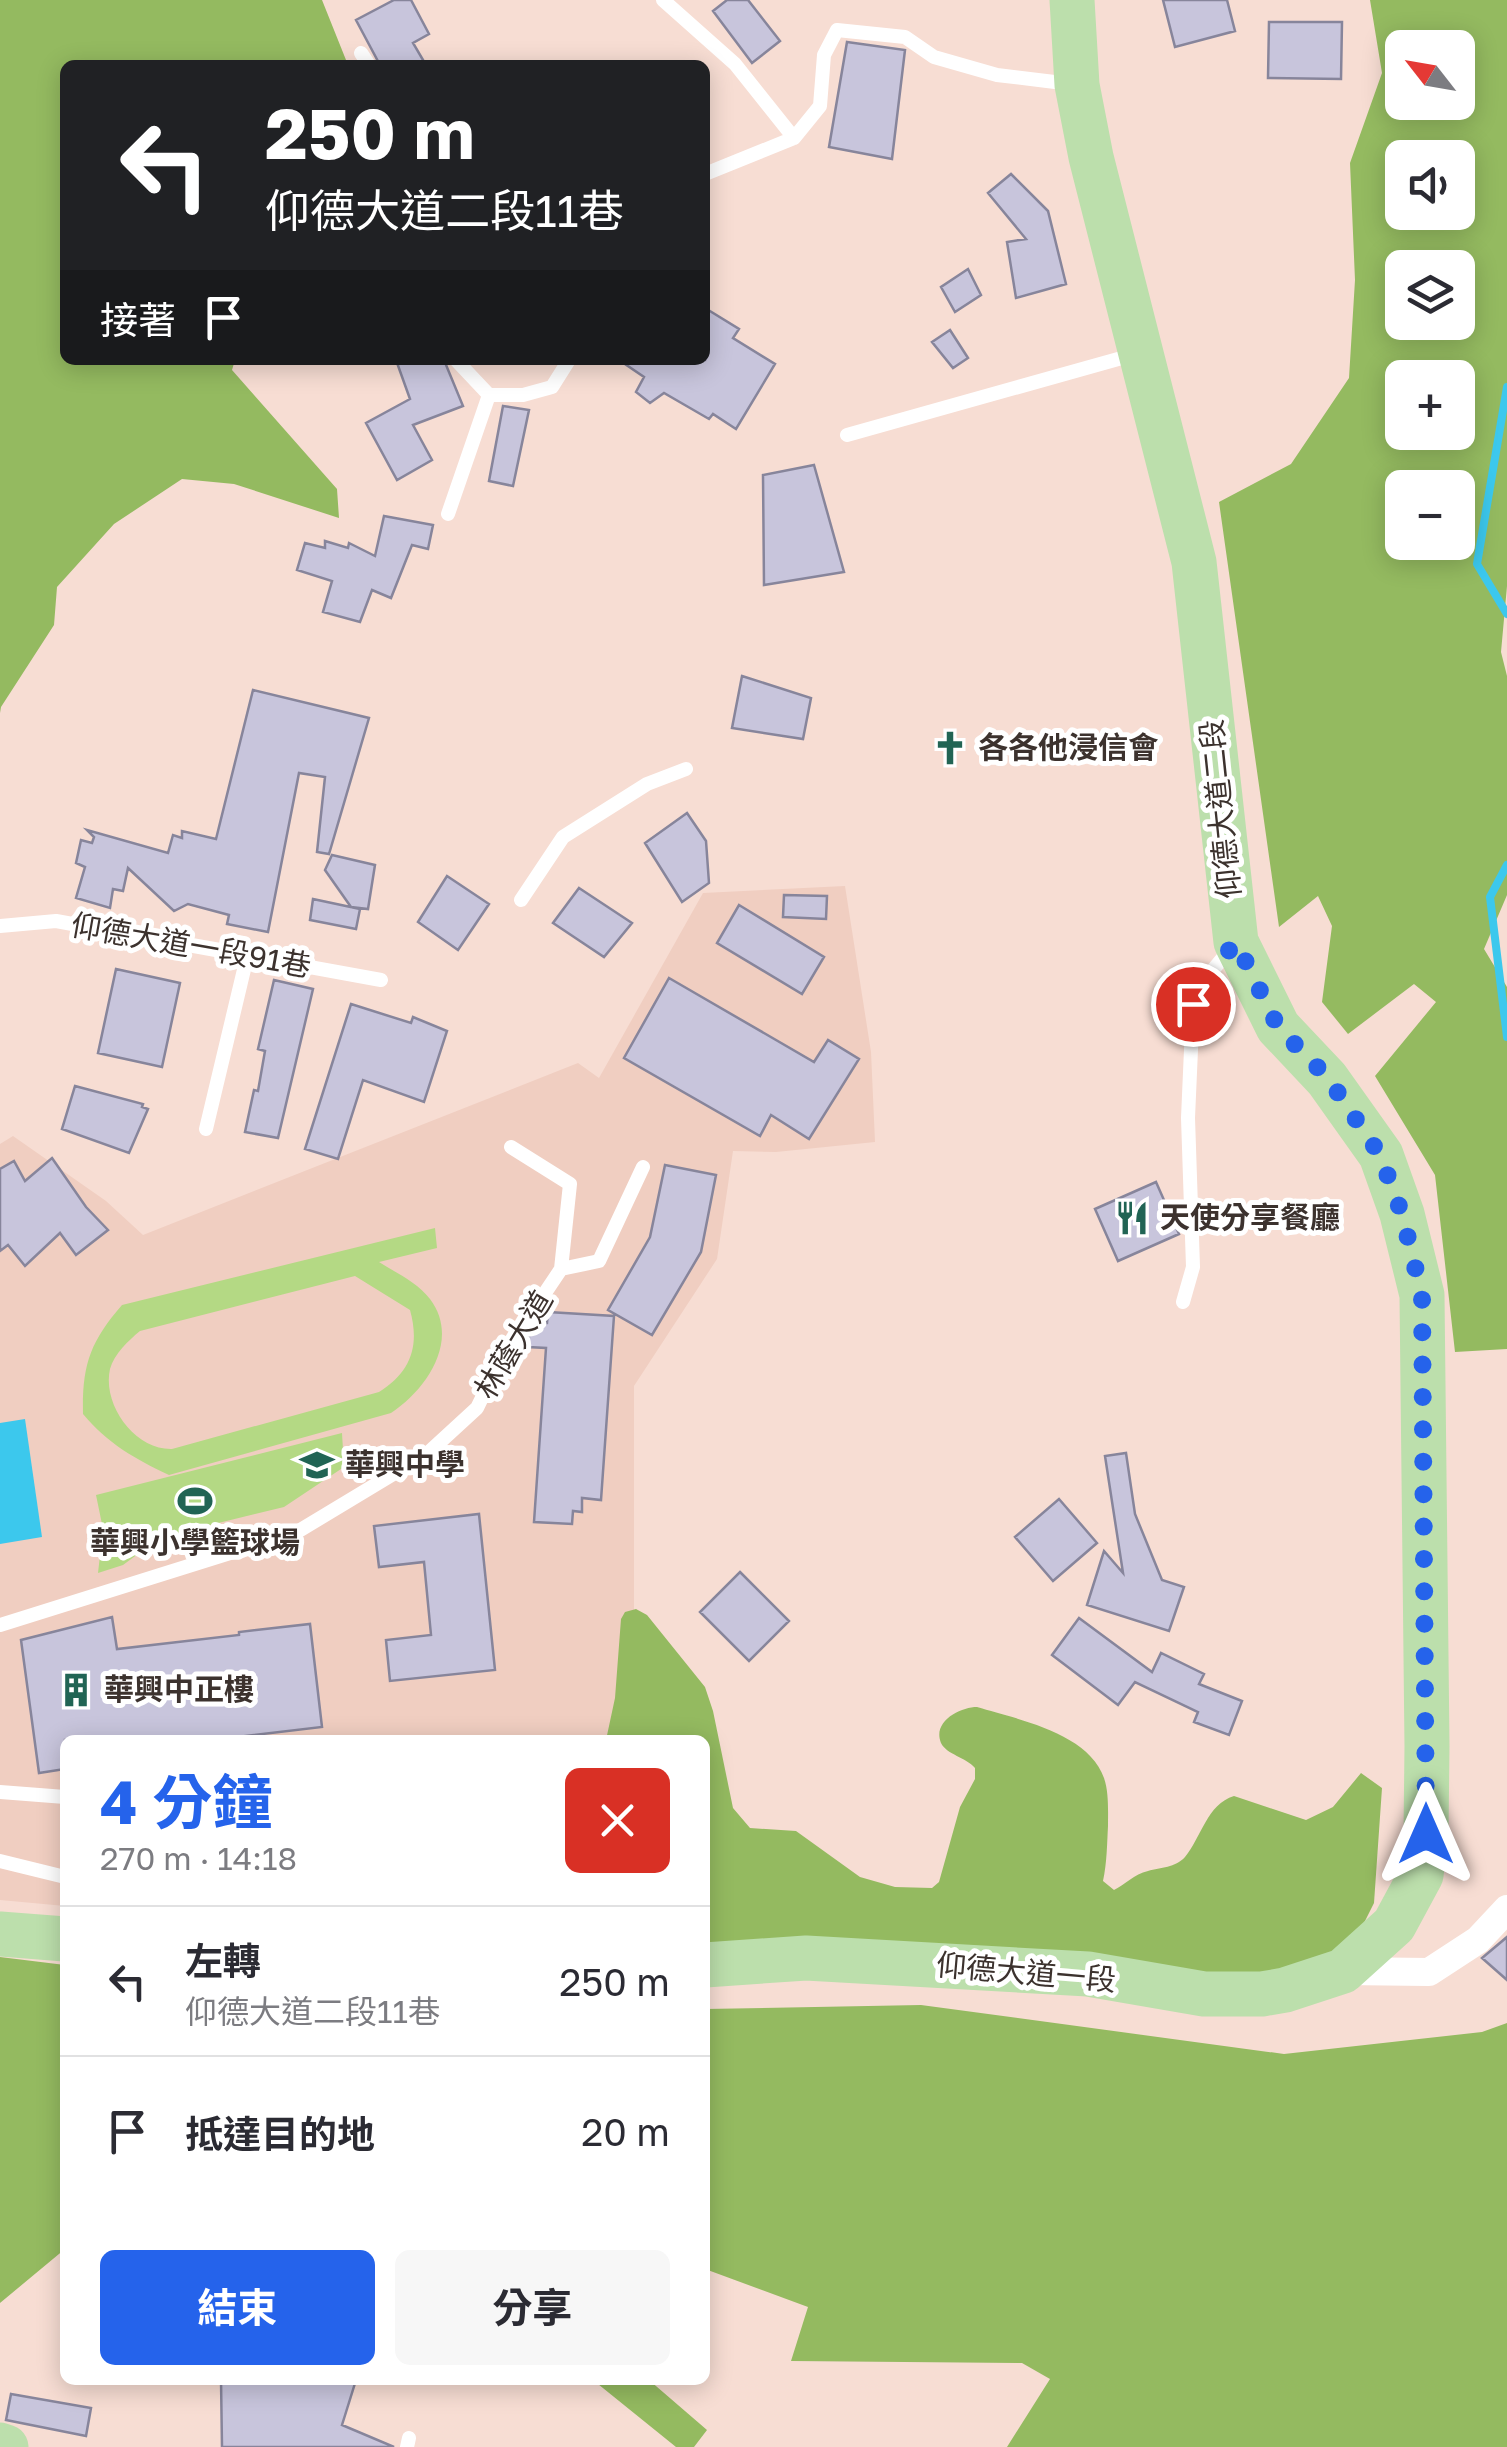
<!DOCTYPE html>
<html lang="zh-TW">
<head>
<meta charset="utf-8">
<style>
	:root { --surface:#fff; --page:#f7f7f7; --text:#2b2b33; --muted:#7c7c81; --line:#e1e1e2; --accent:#2563eb }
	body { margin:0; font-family:"Golos Text","Noto Sans TC",sans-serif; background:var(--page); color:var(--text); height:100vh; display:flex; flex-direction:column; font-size:38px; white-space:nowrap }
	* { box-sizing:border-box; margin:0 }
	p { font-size:32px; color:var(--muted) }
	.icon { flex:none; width:55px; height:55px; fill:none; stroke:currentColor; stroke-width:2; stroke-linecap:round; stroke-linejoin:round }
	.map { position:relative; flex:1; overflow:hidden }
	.side { position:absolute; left:60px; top:1735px; width:650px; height:650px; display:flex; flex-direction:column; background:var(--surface); border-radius:15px; box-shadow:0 5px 25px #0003 }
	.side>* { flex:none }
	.banner { position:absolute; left:60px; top:60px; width:650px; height:305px; border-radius:15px; box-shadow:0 5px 25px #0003; background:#202124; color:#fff; overflow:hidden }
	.needle { width:65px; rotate:301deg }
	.buttons { position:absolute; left:1385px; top:30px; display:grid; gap:20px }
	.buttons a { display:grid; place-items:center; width:90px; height:90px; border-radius:15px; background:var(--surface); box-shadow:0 5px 25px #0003; font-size:50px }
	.pin { position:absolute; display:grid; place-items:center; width:85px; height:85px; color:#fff; margin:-42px; border:5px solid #fff; border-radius:50%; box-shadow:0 2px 10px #0007 }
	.me { position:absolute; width:110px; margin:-55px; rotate:0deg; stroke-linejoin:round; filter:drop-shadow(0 0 8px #0008) }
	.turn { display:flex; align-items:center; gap:35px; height:210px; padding:0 40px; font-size:45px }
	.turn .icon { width:130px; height:130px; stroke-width:2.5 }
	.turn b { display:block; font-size:70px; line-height:85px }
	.then { display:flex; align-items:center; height:95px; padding:0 40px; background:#0003; gap:20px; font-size:38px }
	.round { display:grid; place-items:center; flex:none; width:105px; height:105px; border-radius:15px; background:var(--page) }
	.headline { display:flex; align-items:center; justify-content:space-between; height:170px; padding:0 40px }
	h1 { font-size:60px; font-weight:700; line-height:75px; color:var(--accent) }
	.cta { display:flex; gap:20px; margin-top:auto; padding:20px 40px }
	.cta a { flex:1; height:115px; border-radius:15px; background:var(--accent); color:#fff; font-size:40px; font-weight:700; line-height:115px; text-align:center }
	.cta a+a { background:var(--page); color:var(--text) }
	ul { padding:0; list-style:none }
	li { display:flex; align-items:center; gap:30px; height:150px; padding:0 40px; border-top:2px solid var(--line) }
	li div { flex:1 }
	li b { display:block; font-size:38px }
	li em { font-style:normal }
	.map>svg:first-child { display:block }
	.built { fill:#f0cec1 }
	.green { fill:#b4d984; fill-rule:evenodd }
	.forest { fill:#94ba60; fill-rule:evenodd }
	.water { fill:#3cc8ed }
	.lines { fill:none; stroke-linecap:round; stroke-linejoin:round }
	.stream { stroke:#3cc8ed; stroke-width:8 }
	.building { fill:#c8c5dc; stroke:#87859b; stroke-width:2.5 }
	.lane { stroke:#fff; stroke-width:14 }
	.street { stroke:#fff; stroke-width:28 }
	.primary { stroke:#bcdfac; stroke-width:45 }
	.route { stroke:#2563eb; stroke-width:18; stroke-dasharray:0 32.4 }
	.labels { text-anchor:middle; stroke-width:10; stroke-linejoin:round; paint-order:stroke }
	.poi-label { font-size:30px; font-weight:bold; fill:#3c322e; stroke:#fff; text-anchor:start }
	.street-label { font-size:30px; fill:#3c322e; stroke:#fff }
</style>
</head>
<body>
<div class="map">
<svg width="1507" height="2447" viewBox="0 0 1507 2447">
	<rect width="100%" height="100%" fill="#f7ddd3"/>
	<!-- built -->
	<path class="built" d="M845 886 871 1052 875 1142 776 1152 733 1151 717 1259 634 1386V1715L626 1740H65V1906L0 1900V1144L13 1136 106 1201 143 1235 578 1063 599 1078 703 893Z"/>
	<!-- green -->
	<path class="green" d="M435 1228 437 1248 379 1262C396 1273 417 1282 430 1299 461 1340 426 1390 391 1413L169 1475C135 1459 107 1443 83 1414 82 1365 90 1342 122 1305ZM355 1276 410 1310C420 1346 411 1372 379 1392L172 1449C135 1450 102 1405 110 1369 114 1354 129 1340 140 1331Z
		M342 1433 344 1467 284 1507 161 1537 123 1565 98 1573 103 1529 96 1495Z"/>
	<!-- forest -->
	<path class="forest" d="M0 0H322L348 65H65V360H235L232 370 337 489 339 518 234 484 182 479 114 524 57 587 54 625 1 707 0 713Z
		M1370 0H1507V586L1501 652 1507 676V895L1484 949 1507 987V1349L1455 1352 1435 1175 1375 1076 1436 1002 1414 984 1348 1034 1322 1002 1332 926 1318 896 1279 927 1219 502 1291 464 1349 378 1355 280 1350 163 1382 73ZM1402 48H1458V102H1402ZM1402 158H1458V212H1402ZM1402 268H1458V322H1402ZM1402 378H1458V432H1402ZM1402 488H1458V542H1402Z
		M636 1609 647 1615 705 1687 713 1711 733 1808 750 1828 796 1831 860 1877 895 1887 932 1888 939 1882 960 1807 975 1779V1768C966 1757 947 1755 941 1743 932 1721 961 1707 977 1707 1017 1719 1089 1733 1104 1778 1109 1792 1108 1812 1108 1826 1107 1844 1107 1863 1103 1881L1114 1890C1125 1885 1134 1874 1148 1871 1161 1867 1175 1868 1185 1857 1201 1838 1207 1804 1234 1796L1306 1820 1333 1807 1361 1773 1382 1788 1374 1903 1350 1951 1256 1989 705 1957V1740H606L615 1698 621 1619 625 1612Z
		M0 1957 65 1965V2249L0 2303Z
		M921 2005 1284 2054 1482 2032 1507 2023V2447H1007L1050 2379 1022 2363 791 2361 808 2307 705 2269V2009Z
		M593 2380H649L707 2430 694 2447H676Z"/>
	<!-- water -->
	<path class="water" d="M25 1419 42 1537 0 1544V1423Z"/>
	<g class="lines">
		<!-- stream -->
		<path class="stream" d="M1507 387 1477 564 1507 614
			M1507 865 1490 897 1507 1037"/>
	</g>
	<!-- building -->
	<path class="building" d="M394 0H411L429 34 413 43 426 65H380L356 20Z
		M727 0H748L780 41 752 63 713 11Z
		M1163 0H1227L1235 31 1175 47Z
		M1269 22H1342L1341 79 1268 78Z
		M847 42 905 50 892 159 829 147Z
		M1011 174 1048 211 1066 284 1016 298 1007 242 1026 239 988 193Z
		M968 269 981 295 955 312 941 287Z
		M705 308 739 329 733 338 775 364 736 429 713 414 709 419 664 393 650 403 636 392 644 377 619 360H705Z
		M950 330 968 358 953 368 932 342Z
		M396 360H444L463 406 413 425 432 460 397 480 366 423 410 399Z
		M503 406 529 410 513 486 489 481Z
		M814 465 844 572 764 585 763 475Z
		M384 516 433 525 428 549 412 545 391 598 372 590 360 622 323 612 332 581 297 570 305 543 325 548V541L348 548 349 543 375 556Z
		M742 676 811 698 803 739 732 728Z
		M253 690 369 718 329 854 317 852 325 777 299 773 268 932 227 924 229 915 188 904 174 911 128 868 123 891 113 889 110 908 76 898 85 867 76 863 81 840 92 843 94 837 87 830 168 853 173 835 182 838V831L216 839Z
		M687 813 706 841 709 883 682 902 645 843Z
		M332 855 375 865 368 909 351 907 325 870Z
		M447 876 489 904 458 950 418 922Z
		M579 888 632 923 604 957 553 923Z
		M784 895 827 896 826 919 783 917Z
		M313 899 360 909 356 929 310 920Z
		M739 905 824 957 802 994 717 943Z
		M116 969 180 983 162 1067 98 1053Z
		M669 978 814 1062 828 1040 859 1059 809 1139 771 1115 760 1136 624 1058Z
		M274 980 313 989 278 1138 245 1132 254 1090 258 1091 265 1051 258 1049Z
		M351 1004 411 1023 413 1017 447 1031 424 1102 363 1080 338 1159 305 1149Z
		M75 1086 143 1104 142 1107 148 1109 129 1153 62 1129Z
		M52 1158 86 1207 108 1230 76 1255 60 1233 25 1266 8 1245 0 1251V1169L14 1161 25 1181Z
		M665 1165 716 1175 701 1252 652 1335 608 1310 650 1237Z
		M1156 1182 1179 1234 1118 1261 1095 1209Z
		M548 1312 614 1316 601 1500 582 1498V1512L573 1511 572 1524 534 1522 546 1348 528 1347 529 1336 538 1323H547Z
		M1126 1453 1135 1514 1162 1580 1184 1587 1169 1631 1087 1605 1104 1551 1123 1573 1105 1456Z
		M1059 1499 1097 1543 1053 1581 1015 1537Z
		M479 1514 495 1670 390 1681 386 1640 431 1635 424 1562 379 1567 374 1526Z
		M740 1572 789 1621 749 1661 700 1612Z
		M112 1617 117 1649 239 1635V1632L310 1624 322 1727 213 1740H65V1769L39 1773 21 1640Z
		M1079 1618 1152 1672 1161 1653 1204 1674 1199 1684 1242 1701 1229 1735 1194 1722 1198 1712 1135 1682 1118 1705 1052 1655Z
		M1507 1937V1980L1482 1958Z
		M221 2380H356L342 2425 394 2447H222Z
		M11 2394 91 2408 86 2436 6 2420Z"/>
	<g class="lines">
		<!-- lane -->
		<path class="lane" d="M663 0 735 64 794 138
			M361 53 369 65
			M705 174 794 138 820 106 824 55 837 30 905 37 934 57 997 75 1071 84
			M456 360 489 395
			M847 435 1136 354
			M448 514 489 395H523L552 387 569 360
			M521 900 563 837 647 784 686 769
			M0 926 56 921 381 980
			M206 1129 247 957
			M561 1269 599 1261 643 1167
			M1183 1302 1193 1267 1188 1118 1193 1004 1212 971 1232 947
			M0 1625 297 1532 428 1453 477 1408 502 1357 561 1269 570 1184 511 1147
			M0 1792 65 1797
			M0 1861 65 1877
			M407 2447 409 2438"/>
		<!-- street -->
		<path class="street" d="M1343 1971 1429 1972 1478 1940 1507 1909"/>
		<!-- primary -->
		<path class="primary" d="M0 1934 65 1939
			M705 1965 806 1958 1088 1974 1204 1994H1262L1285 1990 1343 1971 1394 1925 1421 1875 1426 1834 1427 1746 1422 1295 1402 1214 1381 1155 1327 1079 1278 1027 1236 942 1194 562 1091 157 1077 85 1072 0
			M0 2445 6 2447"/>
	</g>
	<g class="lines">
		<!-- route -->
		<path class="route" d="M1193 1004 1212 971 1236 942 1278 1027 1328 1078 1380 1155 1402 1214 1422 1295 1426 1834"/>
	</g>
	<!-- icons -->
	<defs>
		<g id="church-bare" transform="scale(2.7)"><path d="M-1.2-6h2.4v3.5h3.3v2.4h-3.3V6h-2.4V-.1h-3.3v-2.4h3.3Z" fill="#216454" stroke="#fff" stroke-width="2.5" paint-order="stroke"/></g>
		<g id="restaurant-bare" transform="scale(2.7)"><path d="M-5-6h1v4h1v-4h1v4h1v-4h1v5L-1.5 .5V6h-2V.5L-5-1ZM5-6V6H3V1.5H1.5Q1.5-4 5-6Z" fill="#216454" stroke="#fff" stroke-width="2.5" paint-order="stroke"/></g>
		<g id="school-bare" transform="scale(2.7)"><path d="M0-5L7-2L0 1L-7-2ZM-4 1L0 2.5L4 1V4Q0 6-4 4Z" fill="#216454" stroke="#fff" stroke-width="2.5" paint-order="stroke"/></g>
		<g id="stadium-bare" transform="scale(2.7)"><path d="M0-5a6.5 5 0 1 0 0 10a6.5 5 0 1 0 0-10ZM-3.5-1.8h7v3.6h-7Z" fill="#216454" stroke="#fff" stroke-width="2.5" paint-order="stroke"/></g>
		<g id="building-bare" transform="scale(2.7)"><path d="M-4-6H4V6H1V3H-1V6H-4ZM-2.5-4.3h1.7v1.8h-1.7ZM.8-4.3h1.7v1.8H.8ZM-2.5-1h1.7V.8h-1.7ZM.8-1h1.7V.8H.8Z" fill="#216454" stroke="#fff" stroke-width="2.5" paint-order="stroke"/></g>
	</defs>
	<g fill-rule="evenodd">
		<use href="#church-bare" x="950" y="748"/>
		<use href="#restaurant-bare" x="1132" y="1218"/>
		<use href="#school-bare" x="317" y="1465"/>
		<use href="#stadium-bare" x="195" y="1501"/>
		<use href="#building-bare" x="76" y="1690"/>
	</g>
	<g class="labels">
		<!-- poi labels -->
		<g class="poi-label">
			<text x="978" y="758">各各他浸信會</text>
			<text x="1160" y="1228">天使分享餐廳</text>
			<text x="345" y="1475">華興中學</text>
			<text x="195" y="1553" text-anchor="middle">華興小學籃球場</text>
			<text x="104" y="1700">華興中正樓</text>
		</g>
		<!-- street labels -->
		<g class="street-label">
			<text transform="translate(1221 809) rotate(-96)" y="10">仰德大道二段</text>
			<text transform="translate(191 946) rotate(10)" y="10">仰德大道一段91巷</text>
			<text transform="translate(514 1345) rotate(-59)" y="10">林蔭大道</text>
			<text transform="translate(1026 1973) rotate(5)" y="10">仰德大道一段</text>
		</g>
	</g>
</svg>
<div class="buttons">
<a><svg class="needle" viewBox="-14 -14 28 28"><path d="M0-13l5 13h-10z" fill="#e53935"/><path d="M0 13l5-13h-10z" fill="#7c7c81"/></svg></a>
<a><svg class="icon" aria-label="sound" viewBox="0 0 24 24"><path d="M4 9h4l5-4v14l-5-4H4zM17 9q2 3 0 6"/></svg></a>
<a><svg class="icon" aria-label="layers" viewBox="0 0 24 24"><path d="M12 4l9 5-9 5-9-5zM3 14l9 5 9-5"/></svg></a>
<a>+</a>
<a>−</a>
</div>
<div class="pin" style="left:1193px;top:1004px;background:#d93025"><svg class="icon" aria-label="arrive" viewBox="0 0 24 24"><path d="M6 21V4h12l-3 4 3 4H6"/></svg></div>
<svg class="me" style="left:1426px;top:1834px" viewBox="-20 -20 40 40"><path d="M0-17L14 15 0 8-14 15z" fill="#2563eb" stroke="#fff" stroke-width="4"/></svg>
<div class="banner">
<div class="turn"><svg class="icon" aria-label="left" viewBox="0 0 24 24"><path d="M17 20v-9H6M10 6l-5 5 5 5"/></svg><div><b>250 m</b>仰德大道二段11巷</div></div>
<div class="then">接著<svg class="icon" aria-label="arrive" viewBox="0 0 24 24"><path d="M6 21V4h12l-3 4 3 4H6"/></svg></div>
</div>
<section class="side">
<div class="headline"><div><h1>4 分鐘</h1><p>270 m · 14:18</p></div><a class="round" style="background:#d93025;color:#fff"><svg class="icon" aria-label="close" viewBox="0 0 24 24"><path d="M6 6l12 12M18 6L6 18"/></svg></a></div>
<ul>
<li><svg class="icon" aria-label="left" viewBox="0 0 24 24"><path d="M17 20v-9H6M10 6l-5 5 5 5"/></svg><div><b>左轉</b><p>仰德大道二段11巷</p></div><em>250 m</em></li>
<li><svg class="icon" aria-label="arrive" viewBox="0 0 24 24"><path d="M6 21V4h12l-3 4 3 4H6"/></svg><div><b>抵達目的地</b></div><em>20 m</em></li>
</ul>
<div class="cta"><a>結束</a><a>分享</a></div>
</section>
</div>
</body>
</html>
